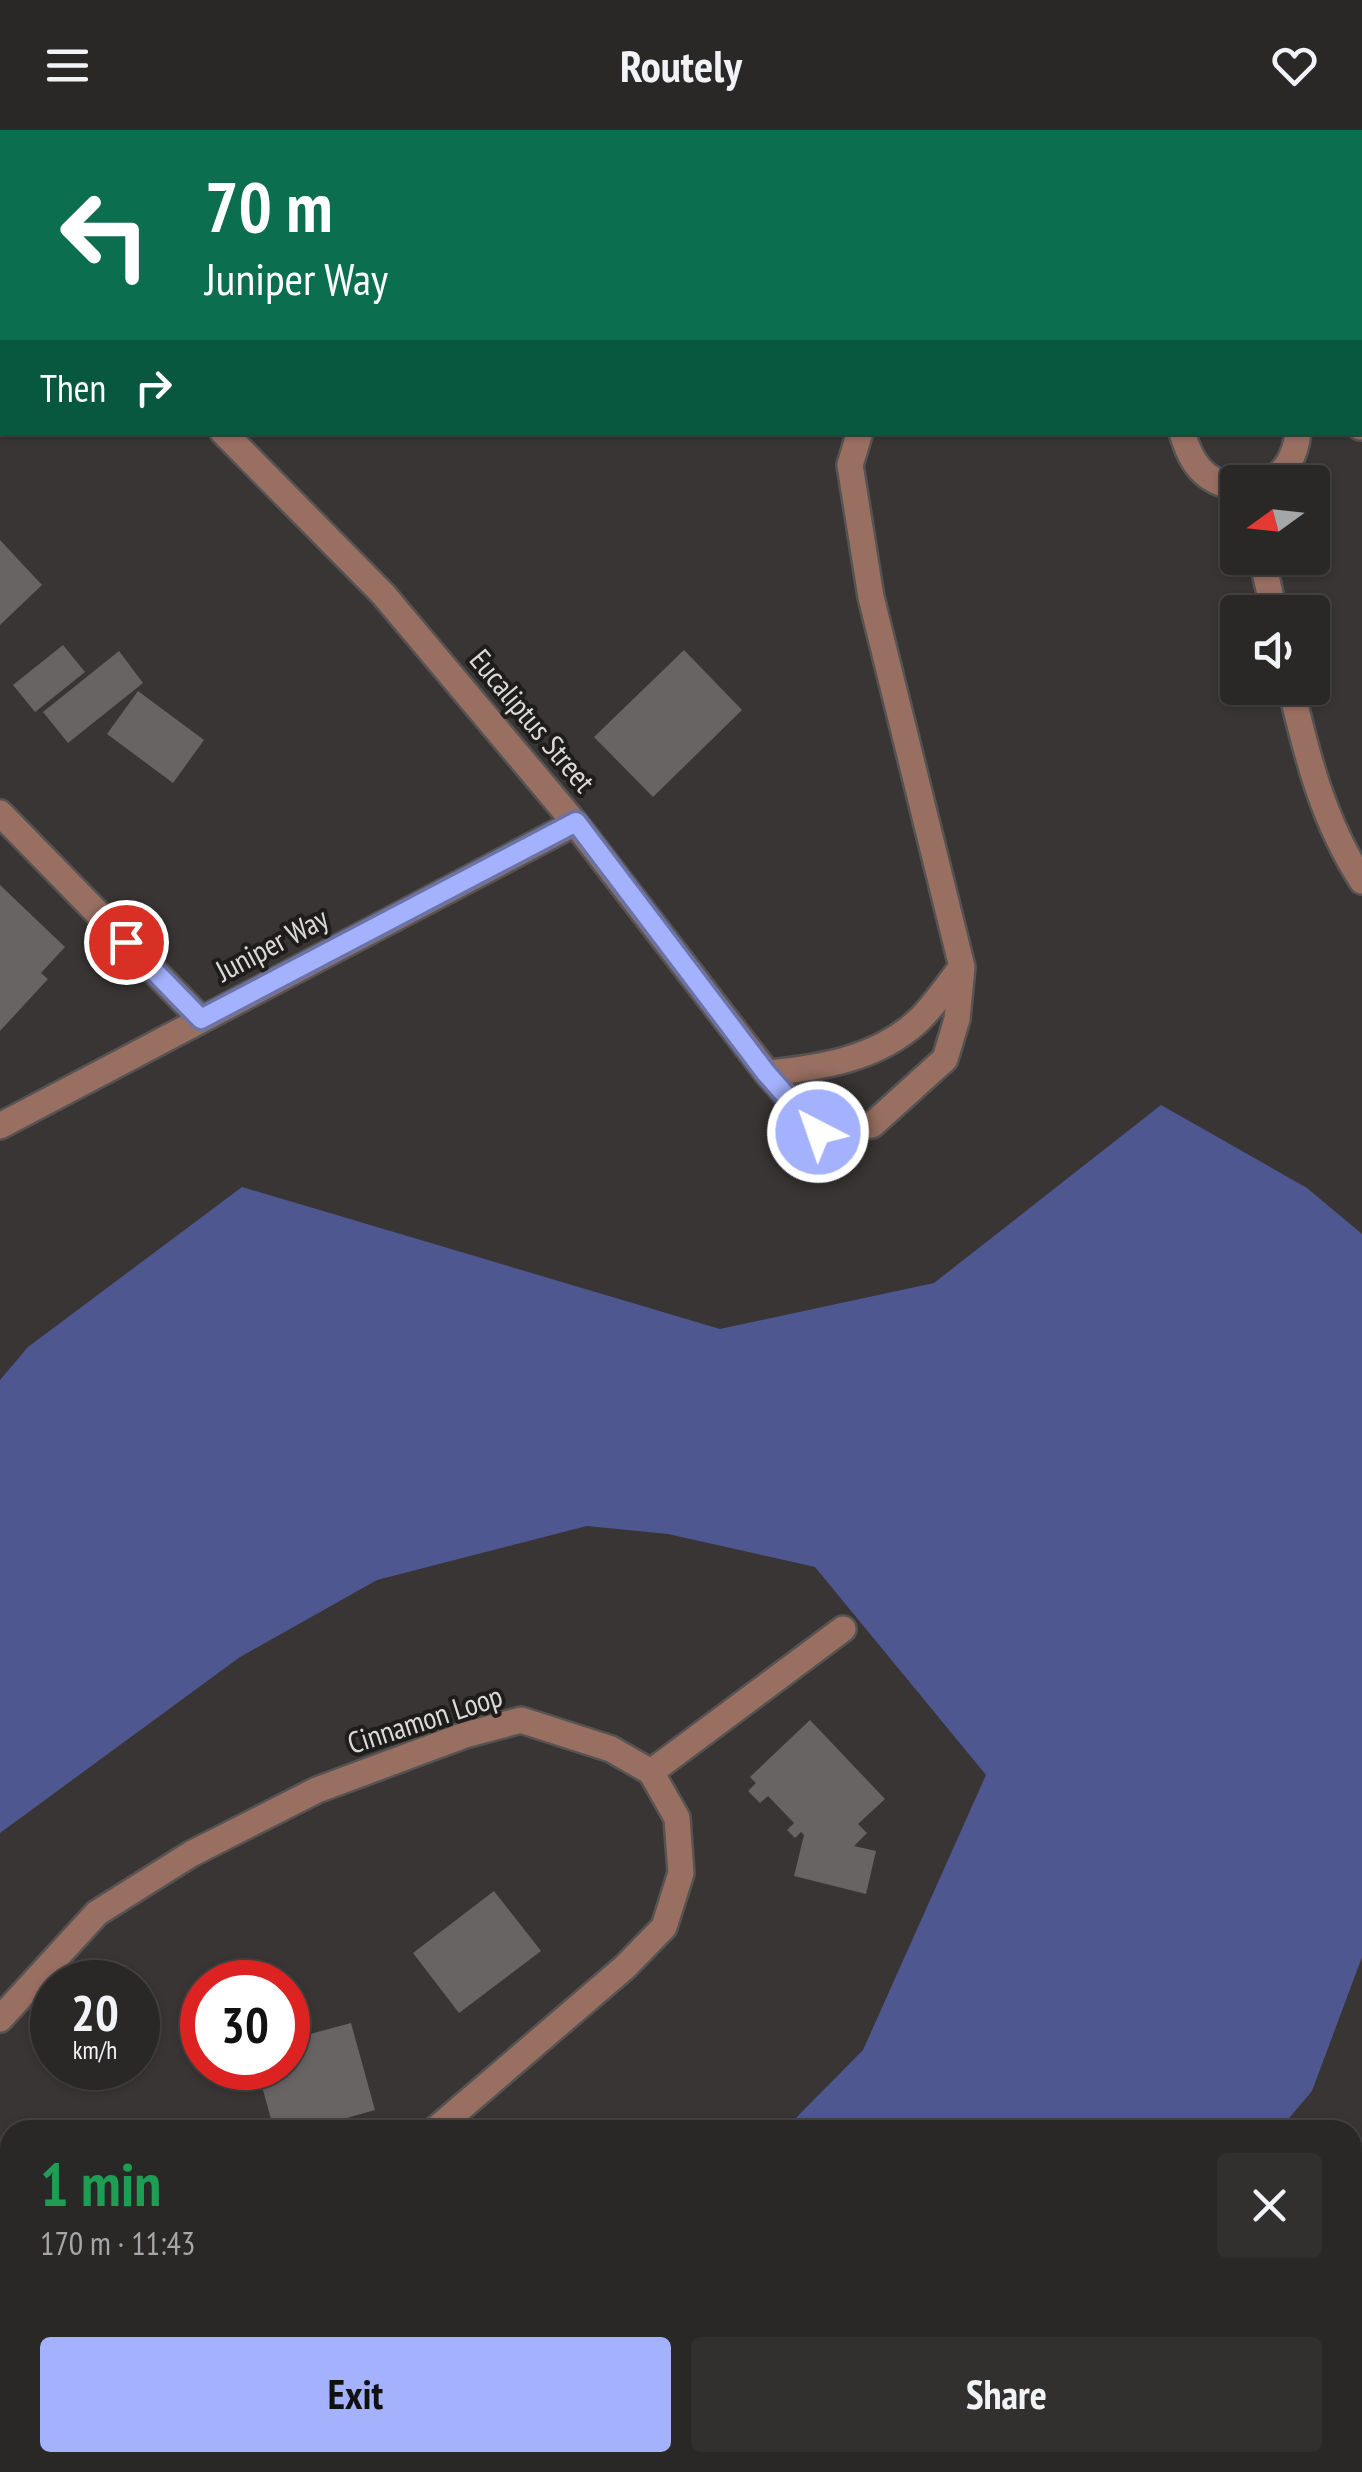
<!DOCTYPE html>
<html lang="en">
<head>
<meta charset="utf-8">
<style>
	:root { --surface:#2a2827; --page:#32302f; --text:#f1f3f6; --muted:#a5a6a7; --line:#464444; --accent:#a4b1fc }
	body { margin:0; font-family:"PT Sans Narrow",sans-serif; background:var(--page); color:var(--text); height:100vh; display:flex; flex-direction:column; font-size:38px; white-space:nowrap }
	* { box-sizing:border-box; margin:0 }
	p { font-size:32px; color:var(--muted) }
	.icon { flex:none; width:55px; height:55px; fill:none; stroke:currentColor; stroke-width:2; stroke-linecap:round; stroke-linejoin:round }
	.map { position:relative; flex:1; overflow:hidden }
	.drawer { position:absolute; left:0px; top:1990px; width:1362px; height:352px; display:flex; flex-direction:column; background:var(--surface); border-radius:30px 30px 0 0; box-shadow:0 2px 8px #0004,0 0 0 2px var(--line) }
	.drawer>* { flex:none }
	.guide { position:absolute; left:0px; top:0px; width:1362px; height:305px; box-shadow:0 2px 8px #0004,0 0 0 2px var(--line); background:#0b6e4f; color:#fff; overflow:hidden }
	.needle { width:65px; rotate:255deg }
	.controls { position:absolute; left:1220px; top:335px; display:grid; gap:20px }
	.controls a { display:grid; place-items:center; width:110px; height:110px; border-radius:10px; background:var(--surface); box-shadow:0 2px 8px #0004,0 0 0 2px var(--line); font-size:50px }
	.speed { position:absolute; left:30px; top:1830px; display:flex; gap:20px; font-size:50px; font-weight:700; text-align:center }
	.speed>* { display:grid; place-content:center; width:130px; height:130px; border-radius:50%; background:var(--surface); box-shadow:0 2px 8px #0004,0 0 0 2px var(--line); line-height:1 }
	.speed small { font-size:25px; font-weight:400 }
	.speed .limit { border:15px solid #d22; background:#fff; color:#111 }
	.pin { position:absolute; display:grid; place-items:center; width:85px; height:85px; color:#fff; margin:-42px; border:5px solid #fff; border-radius:50%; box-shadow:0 2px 10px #0007 }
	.me { position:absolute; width:110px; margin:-55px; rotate:319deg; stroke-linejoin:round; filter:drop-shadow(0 0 8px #0008) }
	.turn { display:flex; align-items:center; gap:35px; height:210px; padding:0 40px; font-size:45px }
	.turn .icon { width:130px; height:130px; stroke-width:2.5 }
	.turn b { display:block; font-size:70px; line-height:85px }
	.then { display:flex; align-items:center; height:95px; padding:0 40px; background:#0003; gap:20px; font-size:38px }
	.round { display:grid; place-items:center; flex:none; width:105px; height:105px; border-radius:10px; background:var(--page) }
	.summary { display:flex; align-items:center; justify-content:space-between; height:170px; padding:0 40px }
	h1 { font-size:60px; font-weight:700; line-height:75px; color:#1e9e55 }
	.button { display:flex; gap:20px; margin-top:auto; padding:20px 40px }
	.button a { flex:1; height:115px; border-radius:10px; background:var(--accent); color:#111; font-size:40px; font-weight:700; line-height:115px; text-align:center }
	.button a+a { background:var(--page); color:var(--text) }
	header { display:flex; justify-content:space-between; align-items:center; height:130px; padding:0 40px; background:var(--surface); font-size:45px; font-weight:700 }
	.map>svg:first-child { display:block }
	.green { fill:#4e5790 }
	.building { fill:#686463 }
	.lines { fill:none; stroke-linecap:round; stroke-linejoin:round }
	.minor-casing { stroke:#565352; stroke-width:30 }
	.minor { stroke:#996f62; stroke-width:25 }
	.route-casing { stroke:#6b73a4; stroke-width:25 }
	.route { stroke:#a4b1fc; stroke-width:18 }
	.labels { text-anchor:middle; stroke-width:8; stroke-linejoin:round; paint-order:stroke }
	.street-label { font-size:30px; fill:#dcdad9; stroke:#1e1d1c }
</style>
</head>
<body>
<header><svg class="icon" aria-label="menu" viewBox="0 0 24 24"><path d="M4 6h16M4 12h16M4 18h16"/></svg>Routely<svg class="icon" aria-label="heart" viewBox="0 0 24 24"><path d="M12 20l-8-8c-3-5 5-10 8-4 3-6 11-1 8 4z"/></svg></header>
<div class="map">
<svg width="1362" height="2342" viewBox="0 0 1362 2342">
	<rect width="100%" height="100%" fill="#383534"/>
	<!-- green -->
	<path class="green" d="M1161 975 1307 1058 1362 1104V1827L1312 1961 1279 2000H784L863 1920 986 1645 815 1437 668 1404 587 1396 377 1450 240 1527 0 1703V1250L28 1217 242 1057 720 1199 934 1153Z
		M331 2332H885V2333L870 2342H291Z"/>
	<!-- building -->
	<path class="building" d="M0 410 42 455 0 495Z
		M63 515 85 542 35 582 13 555Z
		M684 520 742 580 653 667 594 607Z
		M119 521 143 553 68 613 43 582Z
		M138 561 204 610 173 653 107 604Z
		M0 755 65 817 41 843 48 849 0 901Z
		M810 1590 885 1669 858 1694 867 1703 854 1716 876 1721 866 1764 794 1746 804 1705 801 1702 795 1708 787 1700 794 1693 768 1666 760 1673 748 1661 756 1653 750 1647Z
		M494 1761 541 1821 459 1883 413 1823Z
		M351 1893 375 1980 333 1992 335 2000H274L257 1938H288V1910Z"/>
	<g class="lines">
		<!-- minor casing -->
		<g class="minor-casing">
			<path id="minor" d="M906 0 907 2
				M1324 0 1326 2
				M1360 37 1362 39
				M0 100 2 102
				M1360 297 1362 296
				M223 302 383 464 575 693 767 943 818 1001 872 995 945 929 957 889 962 837 871 467 850 335 860 302
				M1182 302C1191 334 1204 352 1238 358
				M1265 352C1286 345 1296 324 1298 302
				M1262 428 1274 482
				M1291 558C1307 626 1323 691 1362 751
				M0 683 201 889
				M767 943C820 938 877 929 918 891 934 876 948 854 962 837
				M0 996 575 693
				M651 1642 843 1499
				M0 1889 97 1783 191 1724 317 1660 465 1605 521 1590 611 1619 651 1642 677 1688 681 1743 664 1797 625 1837 435 2000
				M1352 2069 1362 2054
				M36 2342 47 2332
				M1180 2342 1186 2332"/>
		</g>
		<!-- minor -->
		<use href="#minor" class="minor"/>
	</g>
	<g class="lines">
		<!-- route casing -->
		<g class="route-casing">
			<path id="route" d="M126 812 201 889 576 692 766 943 818 1002"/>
		</g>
		<!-- route -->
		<use href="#route" class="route"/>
	</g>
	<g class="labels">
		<!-- street labels -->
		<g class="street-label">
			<text transform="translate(532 591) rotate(50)" y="10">Eucaliptus Street</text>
			<text transform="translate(272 815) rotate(-28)" y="10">Juniper Way</text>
			<text transform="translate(425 1590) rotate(-18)" y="10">Cinnamon Loop</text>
		</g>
	</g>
</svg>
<div class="controls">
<a><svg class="needle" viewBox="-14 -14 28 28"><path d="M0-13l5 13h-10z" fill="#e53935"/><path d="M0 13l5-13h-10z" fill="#a5a6a7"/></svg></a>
<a><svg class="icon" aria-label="sound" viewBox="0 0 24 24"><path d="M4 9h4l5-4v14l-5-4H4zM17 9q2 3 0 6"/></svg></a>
</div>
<div class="speed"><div>20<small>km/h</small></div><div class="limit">30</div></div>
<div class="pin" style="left:126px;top:812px;background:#d93025"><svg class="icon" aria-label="arrive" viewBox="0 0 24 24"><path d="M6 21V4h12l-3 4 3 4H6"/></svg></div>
<svg class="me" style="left:818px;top:1002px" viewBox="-20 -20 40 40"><circle r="17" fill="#a4b1fc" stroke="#fff" stroke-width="3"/><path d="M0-11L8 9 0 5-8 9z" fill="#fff"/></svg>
<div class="guide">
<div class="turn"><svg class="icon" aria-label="left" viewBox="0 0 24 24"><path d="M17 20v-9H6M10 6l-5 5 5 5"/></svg><div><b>70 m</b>Juniper Way</div></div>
<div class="then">Then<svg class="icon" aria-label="right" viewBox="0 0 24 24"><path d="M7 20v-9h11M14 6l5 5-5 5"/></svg></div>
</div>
<section class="drawer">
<div class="summary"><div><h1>1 min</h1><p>170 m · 11:43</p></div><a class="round"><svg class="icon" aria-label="close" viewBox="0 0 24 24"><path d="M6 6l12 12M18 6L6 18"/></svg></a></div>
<div class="button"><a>Exit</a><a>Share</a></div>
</section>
</div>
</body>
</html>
